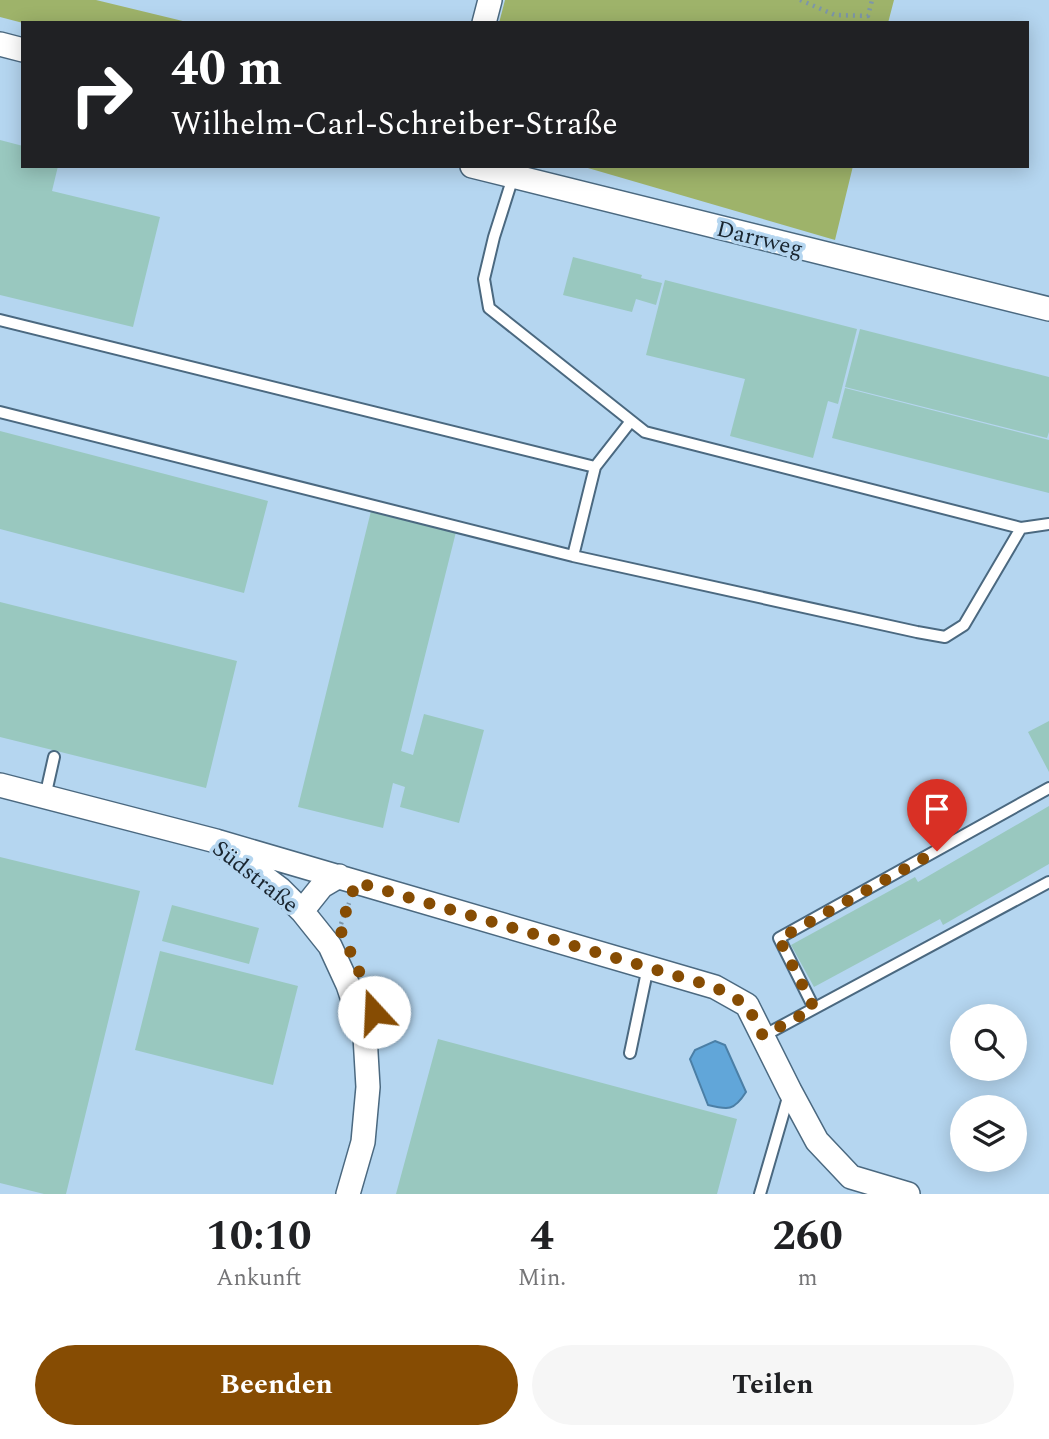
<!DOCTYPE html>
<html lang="de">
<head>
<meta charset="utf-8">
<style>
	:root { --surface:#fff; --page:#f6f6f6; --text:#202124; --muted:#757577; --accent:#864c03 }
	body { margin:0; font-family:Spectral,serif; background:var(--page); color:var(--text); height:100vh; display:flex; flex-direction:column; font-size:26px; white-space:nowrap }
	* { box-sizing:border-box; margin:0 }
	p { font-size:23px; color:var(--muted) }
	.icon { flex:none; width:38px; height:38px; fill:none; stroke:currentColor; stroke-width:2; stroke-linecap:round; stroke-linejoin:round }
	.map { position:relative; height:1194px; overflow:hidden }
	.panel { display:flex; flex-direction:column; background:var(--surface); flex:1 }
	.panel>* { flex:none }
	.guide { position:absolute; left:21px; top:21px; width:1008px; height:147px; border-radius:0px; box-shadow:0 4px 18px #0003; background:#202124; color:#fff; overflow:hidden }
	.buttons { position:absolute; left:950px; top:1004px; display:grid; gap:14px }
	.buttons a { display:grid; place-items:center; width:77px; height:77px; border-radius:50%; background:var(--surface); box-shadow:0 4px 18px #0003; font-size:35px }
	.pin { position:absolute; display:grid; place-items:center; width:60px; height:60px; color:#fff; margin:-72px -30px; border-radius:50% 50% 50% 0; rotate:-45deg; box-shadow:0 0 7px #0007 }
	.pin .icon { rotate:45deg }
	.me { position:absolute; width:77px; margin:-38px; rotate:340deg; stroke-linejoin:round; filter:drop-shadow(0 0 5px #0008) }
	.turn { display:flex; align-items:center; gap:24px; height:147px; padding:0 35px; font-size:32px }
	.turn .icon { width:91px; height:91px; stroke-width:2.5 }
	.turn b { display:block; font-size:49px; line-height:60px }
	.eta { display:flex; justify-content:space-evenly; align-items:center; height:119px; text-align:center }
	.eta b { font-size:42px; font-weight:700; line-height:49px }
	.button { display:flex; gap:14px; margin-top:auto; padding:14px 35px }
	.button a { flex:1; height:80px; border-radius:42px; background:var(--accent); color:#fff; font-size:28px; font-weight:700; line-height:80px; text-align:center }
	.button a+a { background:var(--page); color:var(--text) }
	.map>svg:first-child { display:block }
	.green { fill:#9eb36a }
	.water { fill:#61a6d9; stroke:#4b7fa6; stroke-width:2 }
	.building { fill:#99c8bf }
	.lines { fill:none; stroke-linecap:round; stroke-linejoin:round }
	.service-casing { stroke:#4b6980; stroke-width:14 }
	.minor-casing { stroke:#4b6980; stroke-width:26 }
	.path { stroke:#7d96aa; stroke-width:4.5; stroke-dasharray:2 5; stroke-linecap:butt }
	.service { stroke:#fff; stroke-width:10 }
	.minor { stroke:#fff; stroke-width:23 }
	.route { stroke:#864c03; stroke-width:12; stroke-dasharray:0 21.6 }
	.labels { text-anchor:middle; stroke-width:7; stroke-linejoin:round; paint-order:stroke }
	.street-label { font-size:23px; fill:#19252f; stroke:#b5d6f0 }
</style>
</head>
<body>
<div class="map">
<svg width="1049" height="1194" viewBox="0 0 1049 1194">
	<rect width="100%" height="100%" fill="#b5d6f0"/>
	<!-- green -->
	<path class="green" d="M0 0H96L191 23H23L0 17Z
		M505 0H894L888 23H499Z
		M581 166H853L835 240Z"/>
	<!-- water -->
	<path class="water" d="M715 1041 725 1045 746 1092C734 1111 728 1110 708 1105L690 1059 695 1050Z"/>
	<!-- building -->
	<path class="building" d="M0 140 23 146V166H58L52 191 160 217 133 327 0 295Z
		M573 257 642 275 641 278 662 283 656 305 636 299 632 312 563 295Z
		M665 280 857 329 838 404 828 401 813 458 730 436 745 379 646 355Z
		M860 329 1049 377V432L1047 438 845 387Z
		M845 388 1049 440V493L832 438Z
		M0 431 268 501 244 593 0 529Z
		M371 511 456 532 401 751 413 755 424 714 484 730 459 823 400 807 405 787 393 783 383 828 298 807Z
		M0 602 237 661 206 788 0 737Z
		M1049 721V772L1028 732Z
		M1049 806V864L943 925 940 919 814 987 791 945 915 877 918 882Z
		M0 857 140 891 66 1194H44L0 1183Z
		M172 905 259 928 249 964 162 941Z
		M160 951 298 986 273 1085 135 1050Z
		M438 1039 737 1119 717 1194H396Z"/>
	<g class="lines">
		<!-- service casing -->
		<g class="service-casing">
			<path id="service" d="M513 177 494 237 484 279 489 308 645 432 1021 528
				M0 320 595 467
				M0 412 573 556 917 632 945 637 964 625 1021 528 1049 524
				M573 556 595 467 631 421
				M45 797 54 757
				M814 1008 779 938 1049 788
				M763 1036 1049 882
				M630 1053 648 967
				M760 1194 789 1094"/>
		</g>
		<!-- minor casing -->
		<g class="minor-casing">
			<path id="minor" d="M484 23 490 0
				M0 44 23 50
				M472 166 1049 309
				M0 785 216 841 280 889 302 911 330 946 348 985 365 1036 368 1087 363 1142 348 1194
				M216 841 715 987 747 1005 790 1091 817 1141 851 1177 908 1194
				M302 911 322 886 339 876"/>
		</g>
		<!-- path -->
		<path class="path" d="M800 0 835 15 868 16 872 0
			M341 924 349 903"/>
		<!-- service -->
		<use href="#service" class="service"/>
		<!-- minor -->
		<use href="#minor" class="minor"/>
	</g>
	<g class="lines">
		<!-- route -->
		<path class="route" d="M374 1012 367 989 340 929 356 882 715 987 747 1005 763 1036 814 1008 779 939 937 851"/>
	</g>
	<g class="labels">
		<!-- street labels -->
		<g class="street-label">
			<text transform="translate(760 238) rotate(14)" y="8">Darrweg</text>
			<text transform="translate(256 876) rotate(38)" y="8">Südstraße</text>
		</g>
	</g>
</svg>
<div class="buttons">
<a><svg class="icon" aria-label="search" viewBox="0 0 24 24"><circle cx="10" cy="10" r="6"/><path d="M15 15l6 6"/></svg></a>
<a><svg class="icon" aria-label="layers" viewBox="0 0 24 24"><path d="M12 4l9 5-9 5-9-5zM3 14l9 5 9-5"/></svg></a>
</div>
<div class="pin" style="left:937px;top:851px;background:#d93025"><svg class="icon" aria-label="arrive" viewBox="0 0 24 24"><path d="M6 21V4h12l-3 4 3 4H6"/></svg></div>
<svg class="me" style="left:374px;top:1012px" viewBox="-20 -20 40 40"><circle r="19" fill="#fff"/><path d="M0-13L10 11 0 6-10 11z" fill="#864c03"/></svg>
<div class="guide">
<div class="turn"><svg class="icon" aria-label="right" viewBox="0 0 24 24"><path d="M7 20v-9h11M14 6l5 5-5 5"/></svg><div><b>40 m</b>Wilhelm-Carl-Schreiber-Straße</div></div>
</div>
</div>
<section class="panel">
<div class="eta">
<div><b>10:10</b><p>Ankunft</p></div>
<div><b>4</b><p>Min.</p></div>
<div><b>260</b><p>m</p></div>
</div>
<div class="button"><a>Beenden</a><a>Teilen</a></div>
</section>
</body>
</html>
